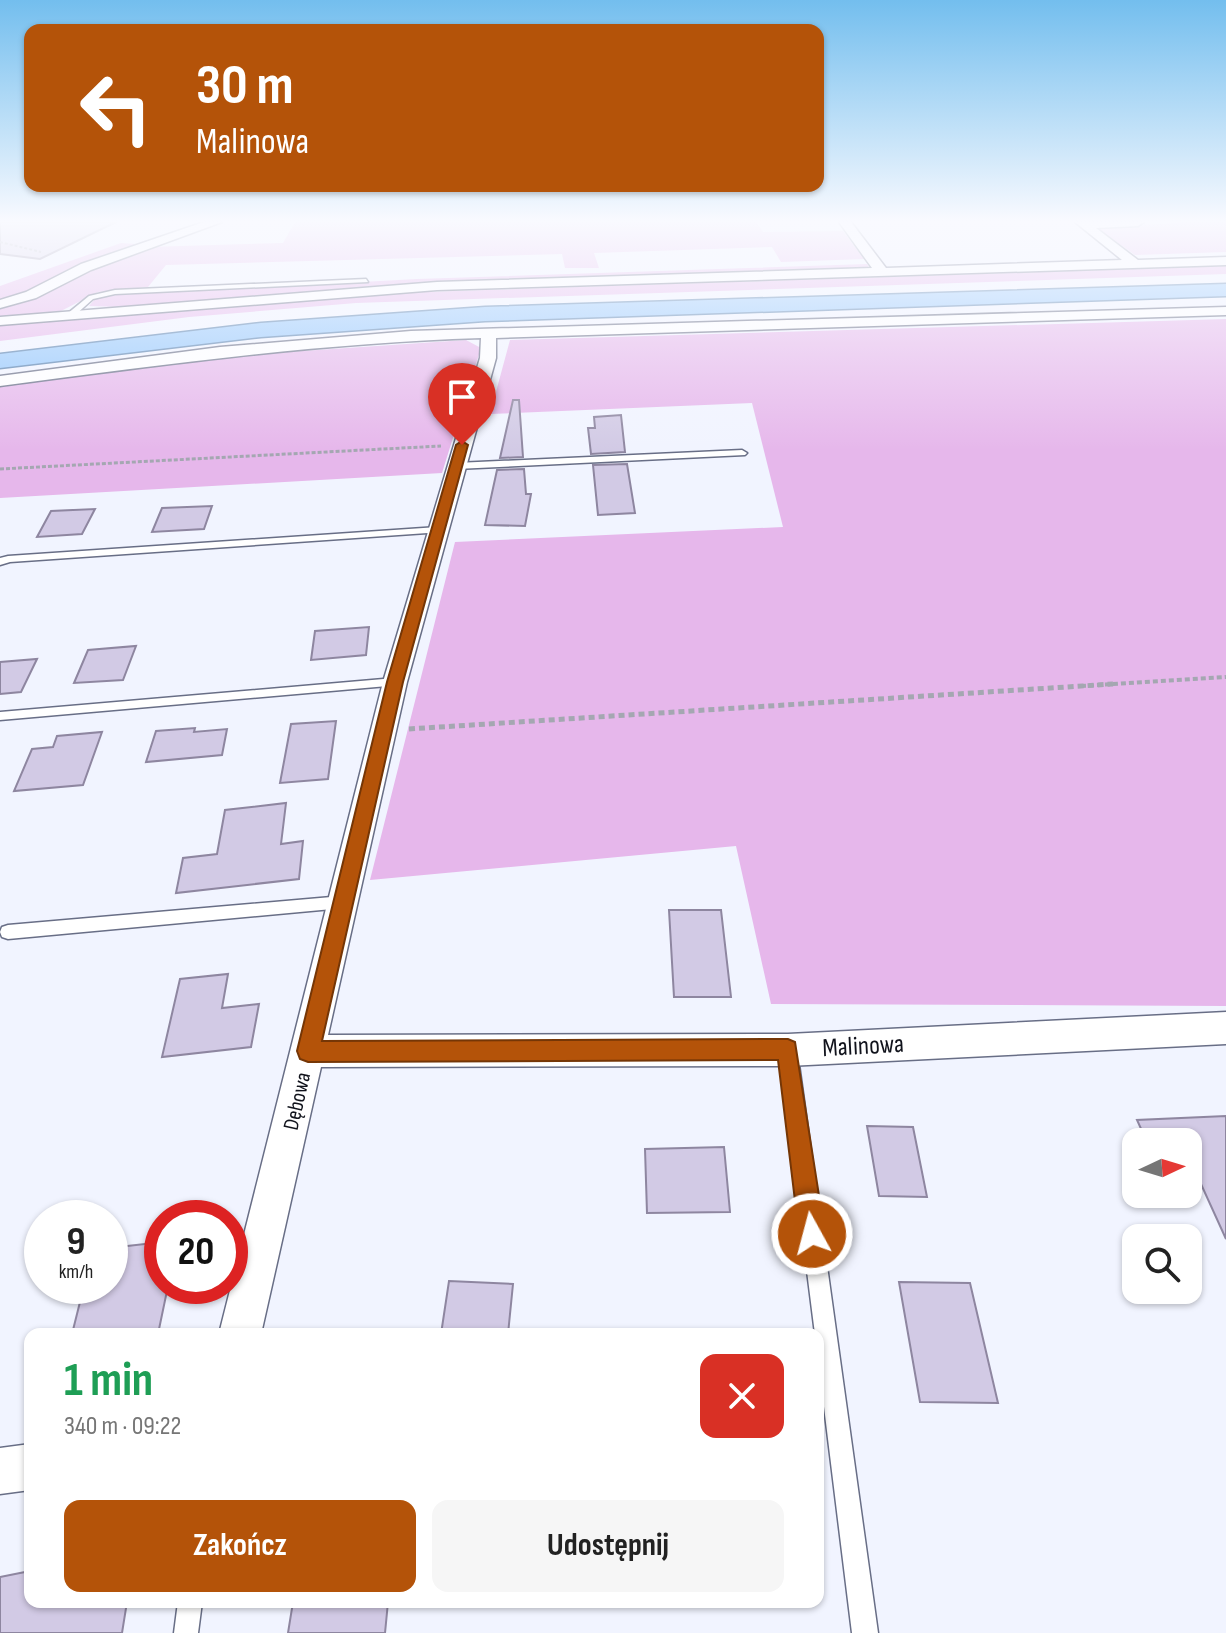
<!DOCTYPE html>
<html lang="pl">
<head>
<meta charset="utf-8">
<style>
	:root { --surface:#fff; --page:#f6f6f6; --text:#222; --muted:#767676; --accent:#b45309 }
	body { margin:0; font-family:"Sofia Sans Condensed",sans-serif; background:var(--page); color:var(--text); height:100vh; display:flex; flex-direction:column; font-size:30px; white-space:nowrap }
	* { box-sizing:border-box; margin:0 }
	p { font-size:26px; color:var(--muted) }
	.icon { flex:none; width:44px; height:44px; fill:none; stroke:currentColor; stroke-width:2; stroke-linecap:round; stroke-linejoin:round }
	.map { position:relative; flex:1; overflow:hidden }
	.details { position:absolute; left:24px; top:1328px; width:800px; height:280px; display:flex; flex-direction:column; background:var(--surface); border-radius:16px; box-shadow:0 2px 6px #0004 }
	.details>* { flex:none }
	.guide { position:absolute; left:24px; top:24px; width:800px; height:168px; border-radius:16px; box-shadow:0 2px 6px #0004; background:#b45309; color:#fff; overflow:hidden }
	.needle { width:52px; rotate:86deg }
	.tools { position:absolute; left:1122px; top:1128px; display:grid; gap:16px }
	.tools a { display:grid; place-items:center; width:80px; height:80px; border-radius:16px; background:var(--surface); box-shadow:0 2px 6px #0004; font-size:40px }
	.speed { position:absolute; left:24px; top:1200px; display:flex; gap:16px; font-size:40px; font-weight:700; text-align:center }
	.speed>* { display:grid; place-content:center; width:104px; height:104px; border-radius:50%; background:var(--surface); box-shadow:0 2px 6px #0004; line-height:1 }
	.speed small { font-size:20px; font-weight:400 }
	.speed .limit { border:12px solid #d22; background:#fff; color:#111 }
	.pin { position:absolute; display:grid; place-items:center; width:68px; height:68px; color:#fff; margin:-82px -34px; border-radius:50% 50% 50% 0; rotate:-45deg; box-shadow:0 0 8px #0007 }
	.pin .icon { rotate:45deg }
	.me { position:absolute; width:88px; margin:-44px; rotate:353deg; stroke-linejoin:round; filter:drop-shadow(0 0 6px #0008) }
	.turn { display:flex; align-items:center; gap:28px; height:168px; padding:0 40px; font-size:36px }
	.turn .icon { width:104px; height:104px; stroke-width:2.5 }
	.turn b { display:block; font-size:56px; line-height:68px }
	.round { display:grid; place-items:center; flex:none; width:84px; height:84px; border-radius:16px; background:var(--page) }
	.summary { display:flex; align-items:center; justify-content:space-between; height:136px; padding:0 40px }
	h1 { font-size:48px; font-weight:700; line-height:60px; color:#1e9e55 }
	.action { display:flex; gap:16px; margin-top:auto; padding:16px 40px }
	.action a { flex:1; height:92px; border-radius:16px; background:var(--accent); color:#fff; font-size:32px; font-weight:700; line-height:92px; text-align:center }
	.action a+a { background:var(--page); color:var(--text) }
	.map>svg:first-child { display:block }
	.green { fill:#e6b7eb }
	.building { fill:#d2cae5; stroke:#8e86a0; stroke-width:2 }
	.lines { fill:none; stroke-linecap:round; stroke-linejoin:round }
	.service-casing { stroke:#686e86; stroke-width:3 }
	.minor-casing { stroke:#686e86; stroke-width:3 }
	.trunk-casing { stroke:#537ead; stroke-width:3 }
	.path-far3 { stroke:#a4a7b1; stroke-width:2; stroke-dasharray:3 2; stroke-linecap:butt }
	.path-far2 { stroke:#a4a7b1; stroke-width:3; stroke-dasharray:4 2; stroke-linecap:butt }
	.path-far1 { stroke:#a4a7b1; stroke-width:4; stroke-dasharray:5 3; stroke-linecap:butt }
	.path { stroke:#a4a7b1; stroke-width:5; stroke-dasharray:6 4; stroke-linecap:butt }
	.service { fill:#fff; fill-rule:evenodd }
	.minor { fill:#fff; fill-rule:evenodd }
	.trunk { fill:#92c6fc; fill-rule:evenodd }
	.route { fill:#b45309; stroke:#753606; stroke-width:2 }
	.labels { text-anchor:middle; stroke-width:7; stroke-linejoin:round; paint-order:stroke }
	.street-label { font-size:22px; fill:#11131c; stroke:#fff }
	.near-street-label { font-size:26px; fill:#11131c; stroke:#fff }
</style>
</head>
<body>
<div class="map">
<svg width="1226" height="1633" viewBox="0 0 1226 1633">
	<rect width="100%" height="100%" fill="#f1f4ff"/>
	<!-- green -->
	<path class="green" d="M295 222H756L763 232 843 231 864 259 781 262 772 247 594 253 599 268H565L562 254 166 265 148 287 98 292 61 311 0 317V306L147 247 283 243Z
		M1189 222H1226V252L1135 255 1097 228Z
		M121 243 136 244C90 262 47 286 0 300V286Z
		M867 264 870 269 377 286 120 307 89 306 95 299 117 295 417 279Z
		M1226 266V274L356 303 189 317 0 341V325L392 293Z
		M1226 319V1006L771 1004 736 846 370 880 455 542 783 527 752 403 490 414 510 340Z
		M466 340 481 348 442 473 0 498V386L229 356Z"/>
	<!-- building -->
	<path class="building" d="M0 222H116L40 259 0 254Z
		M513 400H519L523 457 500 458Z
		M621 415 625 452 591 454 588 428H595L594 417Z
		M627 464 635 513 598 515 593 465Z
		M524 469 526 494H531L525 526 485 525 497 470Z
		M212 506 204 529 152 532 162 508Z
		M95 509 82 534 37 537 51 511Z
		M369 627 366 655 311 660 315 631Z
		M136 646 123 680 74 683 88 650Z
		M37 659 21 692 0 694V662Z
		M336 721 328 779 280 783 291 724Z
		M195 728 194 732 227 729 222 755 146 762 156 731Z
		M102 732 83 785 14 791 32 749 53 747 57 736Z
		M286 803 281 844 303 841 299 879 176 893 183 858 217 854 225 810Z
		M669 910H721L731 997H674Z
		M228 974 222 1008 259 1004 251 1047 162 1057 180 979Z
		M1226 1116V1239L1201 1184 1188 1185V1142H1147L1137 1120Z
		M867 1126 913 1127 927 1197 879 1196Z
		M724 1147 730 1212 647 1213 645 1149Z
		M162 1242V1286H168L158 1334H72L84 1286H110V1248Z
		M449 1281 513 1284 508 1334H441Z
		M899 1282 970 1283 998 1403 920 1402Z
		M30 1571V1602H127L122 1633H0V1577Z
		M293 1602H388L385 1633H288Z"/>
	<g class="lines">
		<!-- service casing -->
		<g class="service-casing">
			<path id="service" d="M366 279 368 282 115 294 93 299 74 316 67 314 89 296 115 290Z
				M742 450 747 453 745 455 456 469 451 466 456 463Z
				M438 527 442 528V532L10 562 0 565V558L8 556Z
				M395 678 399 679 401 682 399 685 0 720V712Z
				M343 896 348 897 351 902 348 907 343 908 8 939 2 937 0 932 2 927 8 925Z
				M788 1042 794 1044 797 1050 878 1633H852L818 1358V1334H815L779 1050 782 1044Z
				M178 1602H202L198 1633H174Z"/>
		</g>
		<!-- minor casing -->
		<g class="minor-casing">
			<path id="minor" d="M204 222H222L91 270 36 298 0 308V300L26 292 81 264Z
				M839 222H851L886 268 1122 260 1075 222H1144L1138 226 1096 228 1138 260 1226 257V265L437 290 0 325V317L437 282 872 268Z
				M1226 307V315L496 338V358L407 682 328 1035 788 1034 1226 1012V1044L788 1066 321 1067 261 1334H219L383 682 480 358 481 338C320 343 160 365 0 386V376L220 347 411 331Z
				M30 1444V1490L0 1494V1448Z"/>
		</g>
		<!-- trunk casing -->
		<g class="trunk-casing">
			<path id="trunk" d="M1226 284V296L485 321 261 337 0 368V354L261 323 485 307Z"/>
		</g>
		<!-- path-far3 -->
		<path class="path-far3" d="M0 242 41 252"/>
		<!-- path-far2 -->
		<path class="path-far2" d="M0 469 441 446"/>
		<!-- path-far1 -->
		<path class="path-far1" d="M1081 686 1226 677"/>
		<!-- path -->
		<path class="path" d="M409 729 1113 684"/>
		<!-- service -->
		<use href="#service" class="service"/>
		<!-- minor -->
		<use href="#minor" class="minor"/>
		<!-- trunk -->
		<use href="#trunk" class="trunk"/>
	</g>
	<!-- sky -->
	<linearGradient id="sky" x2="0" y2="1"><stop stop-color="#73beee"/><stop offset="0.49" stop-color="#f9faff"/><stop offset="1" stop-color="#f9faff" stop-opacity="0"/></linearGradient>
	<rect width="1226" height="451" fill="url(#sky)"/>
	<!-- route -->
	<path class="route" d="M462 441 468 445 403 682 322 1041 788 1039 795 1042 825 1234 821 1243 812 1247 803 1243 799 1234 778 1060 308 1062 300 1059 297 1051 387 682 456 445Z"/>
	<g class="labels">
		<!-- street labels -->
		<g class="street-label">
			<text transform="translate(296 1101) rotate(-77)" y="8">Dębowa</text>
		</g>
		<!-- near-street labels -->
		<g class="near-street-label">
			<text transform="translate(863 1045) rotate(-3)" y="9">Malinowa</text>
		</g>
	</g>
</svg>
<div class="tools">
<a><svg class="needle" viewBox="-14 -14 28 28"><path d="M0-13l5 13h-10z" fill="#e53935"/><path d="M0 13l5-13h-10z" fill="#767676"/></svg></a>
<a><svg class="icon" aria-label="search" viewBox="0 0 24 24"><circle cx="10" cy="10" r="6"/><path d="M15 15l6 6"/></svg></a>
</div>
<div class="speed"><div>9<small>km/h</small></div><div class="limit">20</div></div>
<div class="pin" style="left:462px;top:445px;background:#d93025"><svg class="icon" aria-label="arrive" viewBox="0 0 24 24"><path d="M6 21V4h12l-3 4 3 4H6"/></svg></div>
<svg class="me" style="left:812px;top:1234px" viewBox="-20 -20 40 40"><circle r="17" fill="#b45309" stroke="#fff" stroke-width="3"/><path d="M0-11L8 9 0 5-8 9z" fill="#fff"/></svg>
<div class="guide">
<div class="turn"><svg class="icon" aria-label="left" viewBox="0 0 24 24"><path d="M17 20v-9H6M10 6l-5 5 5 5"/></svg><div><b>30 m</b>Malinowa</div></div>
</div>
<section class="details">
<div class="summary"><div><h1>1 min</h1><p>340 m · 09:22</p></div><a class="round" style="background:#d93025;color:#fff"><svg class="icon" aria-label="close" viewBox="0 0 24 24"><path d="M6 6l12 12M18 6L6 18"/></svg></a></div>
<div class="action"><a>Zakończ</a><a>Udostępnij</a></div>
</section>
</div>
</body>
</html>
